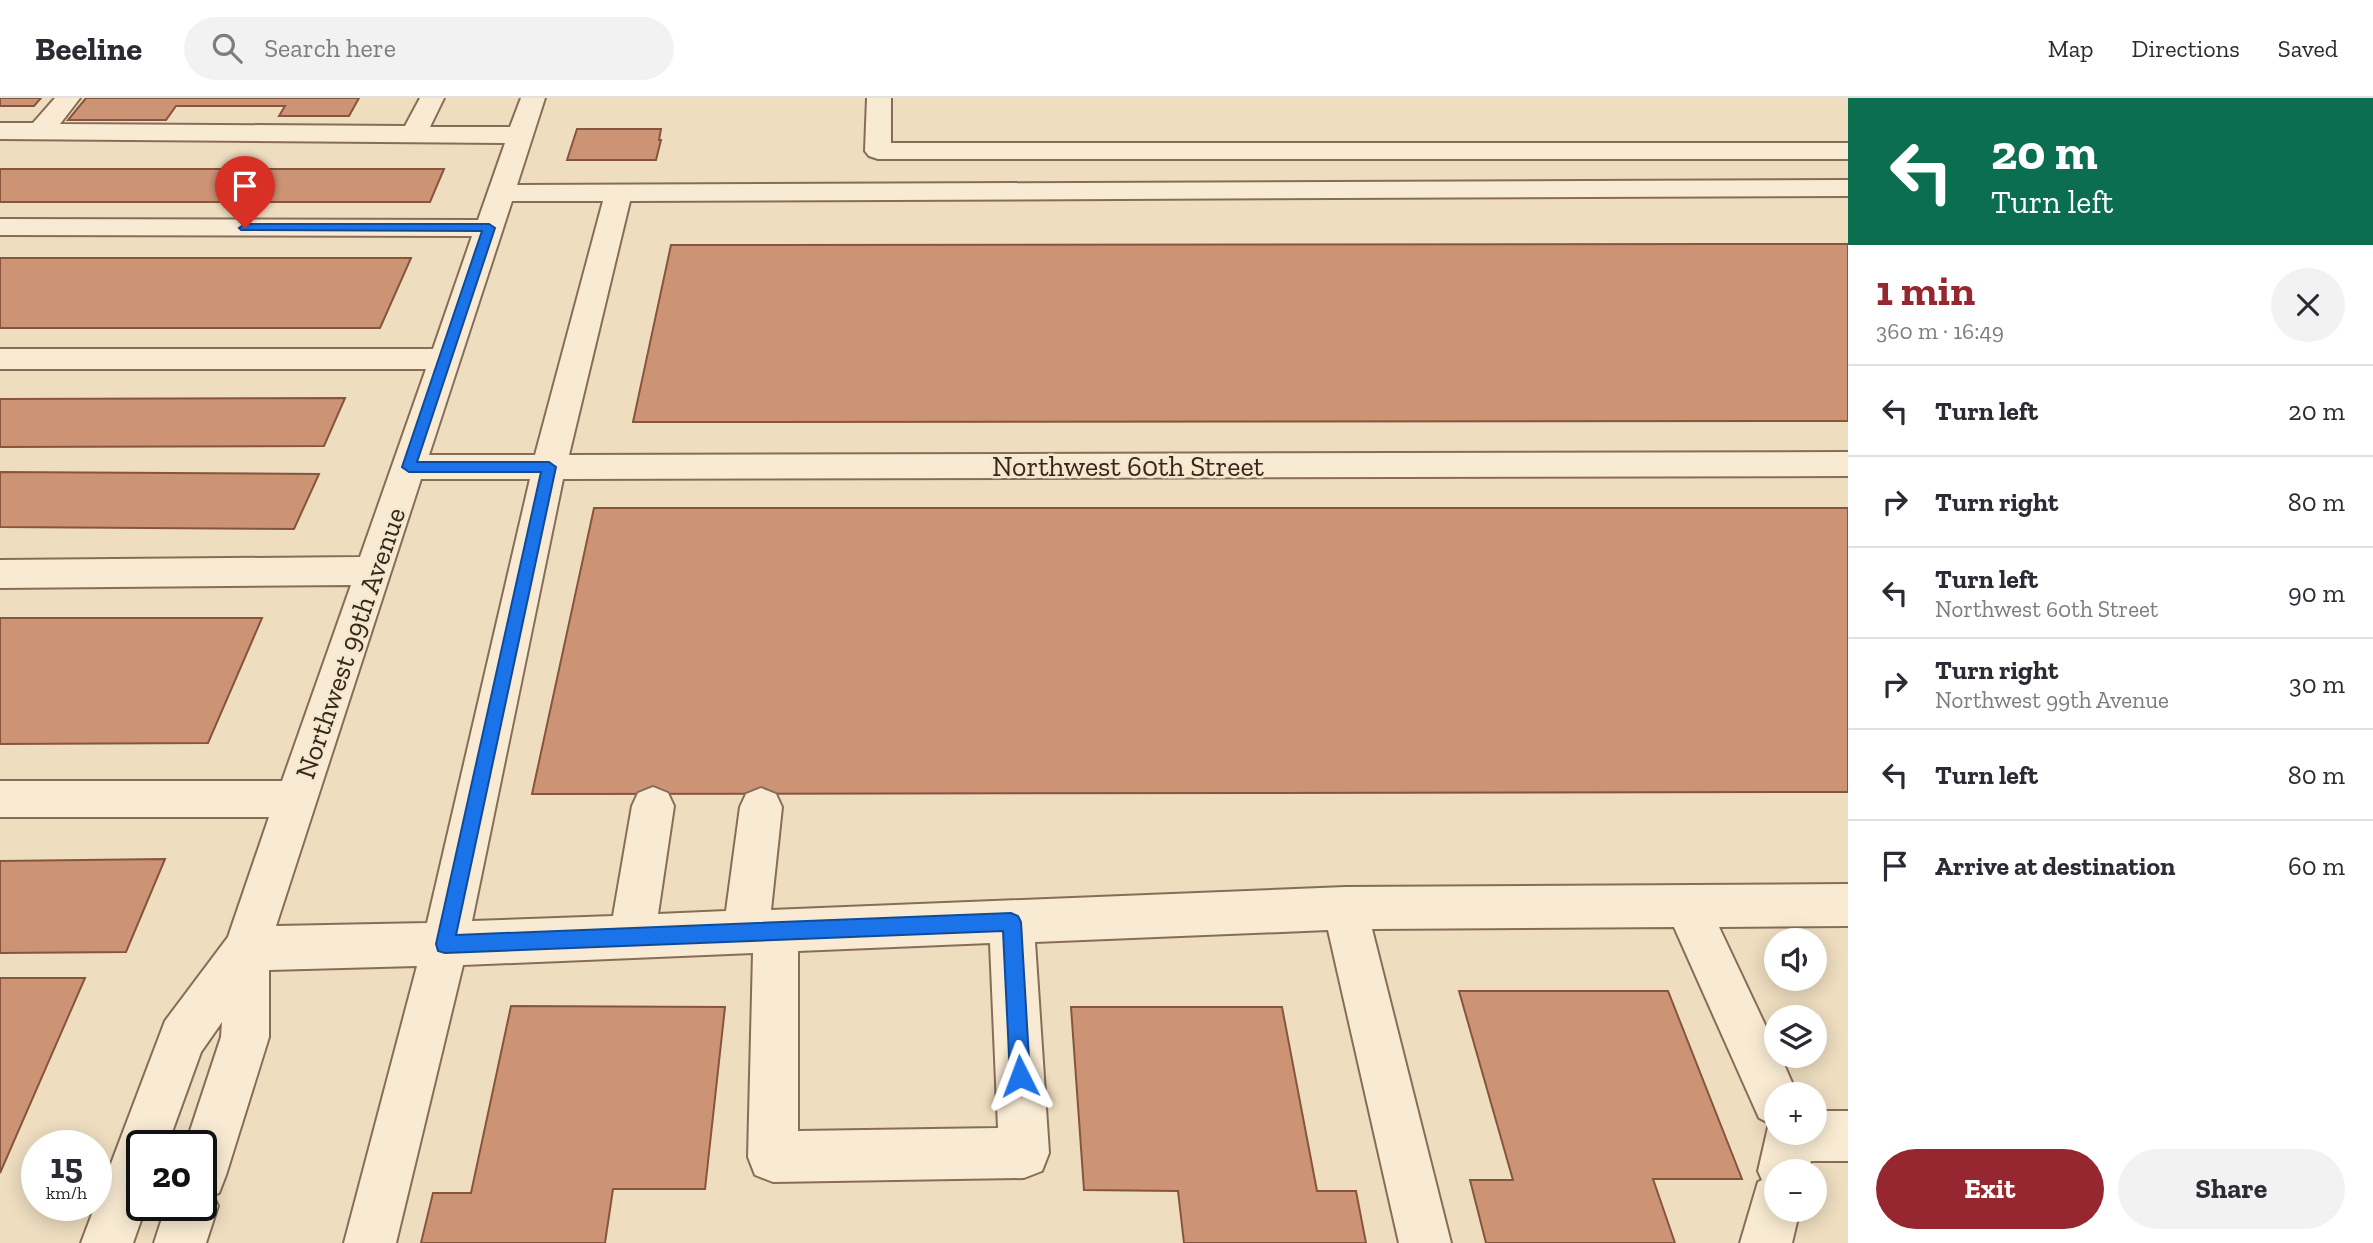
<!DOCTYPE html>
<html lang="en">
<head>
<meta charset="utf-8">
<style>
	:root { --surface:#fff; --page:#f2f2f3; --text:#2b2b33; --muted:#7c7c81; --line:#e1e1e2; --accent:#962730 }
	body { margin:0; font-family:"Zilla Slab",serif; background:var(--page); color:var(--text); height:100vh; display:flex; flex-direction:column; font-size:26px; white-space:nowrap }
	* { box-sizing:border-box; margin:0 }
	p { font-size:23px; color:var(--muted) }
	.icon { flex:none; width:38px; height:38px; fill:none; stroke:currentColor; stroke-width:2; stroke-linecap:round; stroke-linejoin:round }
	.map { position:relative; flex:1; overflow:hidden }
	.sheet { display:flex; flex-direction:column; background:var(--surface); width:525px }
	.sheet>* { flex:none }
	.top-card { background:#0b6e4f; color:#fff; overflow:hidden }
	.tools { position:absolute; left:1764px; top:830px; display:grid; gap:14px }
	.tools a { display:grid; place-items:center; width:63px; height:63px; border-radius:50%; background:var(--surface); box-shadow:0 4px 18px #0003; font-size:35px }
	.speed { position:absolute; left:21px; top:1032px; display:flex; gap:14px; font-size:35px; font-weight:700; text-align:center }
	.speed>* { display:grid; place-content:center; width:91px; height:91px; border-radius:50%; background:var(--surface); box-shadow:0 4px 18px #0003; line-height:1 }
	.speed small { font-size:18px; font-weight:400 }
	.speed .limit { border:4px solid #111; border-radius:10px; background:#fff; color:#111 }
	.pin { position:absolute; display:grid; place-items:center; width:60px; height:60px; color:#fff; margin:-72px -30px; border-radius:50% 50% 50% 0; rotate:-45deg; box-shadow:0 0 7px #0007 }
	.pin .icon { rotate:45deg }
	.me { position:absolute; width:77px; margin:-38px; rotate:357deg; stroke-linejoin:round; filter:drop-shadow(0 0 5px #0008) }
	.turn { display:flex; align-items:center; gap:24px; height:147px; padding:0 28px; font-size:32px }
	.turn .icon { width:91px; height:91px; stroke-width:2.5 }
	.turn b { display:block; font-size:49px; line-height:60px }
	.round { display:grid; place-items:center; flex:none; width:74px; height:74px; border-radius:37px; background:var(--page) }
	.headline { display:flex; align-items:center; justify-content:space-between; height:119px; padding:0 28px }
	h1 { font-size:42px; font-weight:700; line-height:52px; color:var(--accent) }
	.button { display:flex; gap:14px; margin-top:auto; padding:14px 28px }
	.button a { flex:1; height:80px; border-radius:42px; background:var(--accent); color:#fff; font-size:28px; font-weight:700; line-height:80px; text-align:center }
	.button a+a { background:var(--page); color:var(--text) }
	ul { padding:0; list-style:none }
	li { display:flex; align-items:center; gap:21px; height:91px; padding:0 28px; border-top:2px solid var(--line) }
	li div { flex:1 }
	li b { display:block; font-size:26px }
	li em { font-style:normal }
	header { display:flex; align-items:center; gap:42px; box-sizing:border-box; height:98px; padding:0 35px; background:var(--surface); border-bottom:2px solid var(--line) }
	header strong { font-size:33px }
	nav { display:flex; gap:38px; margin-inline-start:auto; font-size:24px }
	.search { width:490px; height:63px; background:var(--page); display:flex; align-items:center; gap:18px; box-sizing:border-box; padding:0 24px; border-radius:38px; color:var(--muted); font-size:26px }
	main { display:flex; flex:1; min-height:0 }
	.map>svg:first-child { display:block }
	.building { fill:#cd9375; stroke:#86553d; stroke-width:2 }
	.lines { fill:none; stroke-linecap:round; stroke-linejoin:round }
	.minor-casing { stroke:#876d58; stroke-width:4 }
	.minor { fill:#f9ebd3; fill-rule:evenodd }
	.route { fill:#1a73e8; stroke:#114b97; stroke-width:2 }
	.labels { text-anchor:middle; stroke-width:5; stroke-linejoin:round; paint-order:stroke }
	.street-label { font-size:28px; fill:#36271c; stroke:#f5e8cf }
</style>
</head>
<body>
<header>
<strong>Beeline</strong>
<div class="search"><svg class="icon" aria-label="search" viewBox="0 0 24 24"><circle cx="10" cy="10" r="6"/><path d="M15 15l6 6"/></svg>Search here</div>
<nav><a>Map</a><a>Directions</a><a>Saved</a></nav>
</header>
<main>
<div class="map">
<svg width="1848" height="1145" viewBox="0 0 1848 1145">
	<rect width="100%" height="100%" fill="#eeddbf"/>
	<!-- building -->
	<path class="building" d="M0 0H41L34 8H0Z
		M86 0H359L349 18H279L285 8H176L166 22H68Z
		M577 31H661L659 42H661L656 62H567Z
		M0 71H444L430 104H0Z
		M1715 146H1848V323L633 324 671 147Z
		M0 160H411L380 230H0Z
		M345 300 324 348 0 349V301Z
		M0 374 319 376 294 431 0 429Z
		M594 410H1848V694L532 696Z
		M0 520H262L208 645 0 646Z
		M165 761 126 854 0 855V763Z
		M0 880H85L0 1075Z
		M1459 893H1668L1742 1081H1653L1675 1145H1486L1470 1082H1513Z
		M511 908 725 909 705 1091H613L605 1145H421L433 1095H471Z
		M1071 909H1282L1317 1093H1356L1366 1145H1184L1178 1093 1084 1092Z"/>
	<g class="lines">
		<!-- minor casing -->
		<g class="minor-casing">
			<path id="minor" d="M55 0H80L60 26 405 28 420 0H444L430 29H510L521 0H545L517 87 1848 82V98L630 103 569 357 1848 354V378L563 381 472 823 613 818 632 708 638 695 653 689 668 695 674 708 658 816 726 813 740 709 746 696 761 690 776 696 782 709 771 812 1345 789 1848 786V828L1719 829 1776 950V957H1780L1797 996H1776V1034H1815V1013H1848V1063H1811L1808 1073H1776V1111H1800L1792 1145H1740L1758 1084 1762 1082 1758 1073 1769 1025 1759 1020 1674 829 1372 831 1451 1145H1399L1328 832 1035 844 1049 1055 1042 1073 1024 1080 773 1084 755 1077 748 1059 753 855 463 867 396 1145H344L417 868 269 872V939L226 1077 219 1095 213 1097 218 1108 206 1145H154L166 1108H201V1048H185L221 939 222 924 201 954 167 1048H142V1108H146L133 1145H81L165 923 228 839 269 719H0V683H282L351 487 0 490V462L360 459 426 271H0V251H433L472 138 0 137V121L478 122 505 45 0 41V25H33ZM512 103H603L535 357H429ZM421 381H530L427 825 276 828ZM990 845 998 1030 798 1033V853Z
				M867 0H891V45H1848V61H878L869 58 865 53Z"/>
		</g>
		<!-- minor -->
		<use href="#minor" class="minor"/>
	</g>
	<!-- route -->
	<path class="route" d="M245 126H489L495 130 417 364H549L556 369 456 837 1011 815 1018 818 1021 824 1030 978 1027 985 1020 988 1013 985 1010 978 1003 833 445 855 438 853 436 846 541 374H409L402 369 482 133 241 132 239 130Z"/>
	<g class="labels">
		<!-- street labels -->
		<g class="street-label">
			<text x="1128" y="378">Northwest 60th Street</text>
			<text transform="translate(350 545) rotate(-71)" y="10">Northwest 99th Avenue</text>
		</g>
	</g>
</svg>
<div class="tools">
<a><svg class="icon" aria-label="sound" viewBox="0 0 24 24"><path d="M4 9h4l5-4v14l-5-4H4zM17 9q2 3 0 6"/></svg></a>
<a><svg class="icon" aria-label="layers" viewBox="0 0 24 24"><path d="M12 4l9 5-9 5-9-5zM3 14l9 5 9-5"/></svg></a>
<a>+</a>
<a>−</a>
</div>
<div class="speed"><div>15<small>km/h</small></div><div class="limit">20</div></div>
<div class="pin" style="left:245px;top:130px;background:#d93025"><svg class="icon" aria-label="arrive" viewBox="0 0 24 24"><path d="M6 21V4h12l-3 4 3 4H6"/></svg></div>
<svg class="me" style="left:1020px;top:978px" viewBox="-20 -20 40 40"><path d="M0-17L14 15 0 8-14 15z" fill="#1a73e8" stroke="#fff" stroke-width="4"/></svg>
</div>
<section class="sheet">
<div class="top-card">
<div class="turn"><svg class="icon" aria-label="left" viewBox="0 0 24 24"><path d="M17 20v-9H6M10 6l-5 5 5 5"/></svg><div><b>20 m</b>Turn left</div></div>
</div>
<div class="headline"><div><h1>1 min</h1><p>360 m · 16:49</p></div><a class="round"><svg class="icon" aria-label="close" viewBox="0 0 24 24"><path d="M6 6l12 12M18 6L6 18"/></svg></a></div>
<ul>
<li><svg class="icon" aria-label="left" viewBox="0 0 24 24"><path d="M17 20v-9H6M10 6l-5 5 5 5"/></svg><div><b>Turn left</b></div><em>20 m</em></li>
<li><svg class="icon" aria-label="right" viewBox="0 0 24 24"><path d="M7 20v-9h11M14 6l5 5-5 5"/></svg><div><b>Turn right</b></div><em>80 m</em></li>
<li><svg class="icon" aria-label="left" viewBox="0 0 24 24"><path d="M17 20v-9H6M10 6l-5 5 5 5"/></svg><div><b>Turn left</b><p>Northwest 60th Street</p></div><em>90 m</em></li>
<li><svg class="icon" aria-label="right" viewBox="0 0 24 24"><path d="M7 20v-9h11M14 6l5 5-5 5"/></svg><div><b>Turn right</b><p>Northwest 99th Avenue</p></div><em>30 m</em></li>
<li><svg class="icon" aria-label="left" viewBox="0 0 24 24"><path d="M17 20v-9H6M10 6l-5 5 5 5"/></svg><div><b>Turn left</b></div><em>80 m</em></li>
<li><svg class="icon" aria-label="arrive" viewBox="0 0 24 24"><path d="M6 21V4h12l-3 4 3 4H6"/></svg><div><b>Arrive at destination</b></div><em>60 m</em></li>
</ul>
<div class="button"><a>Exit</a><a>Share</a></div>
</section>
</main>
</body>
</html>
